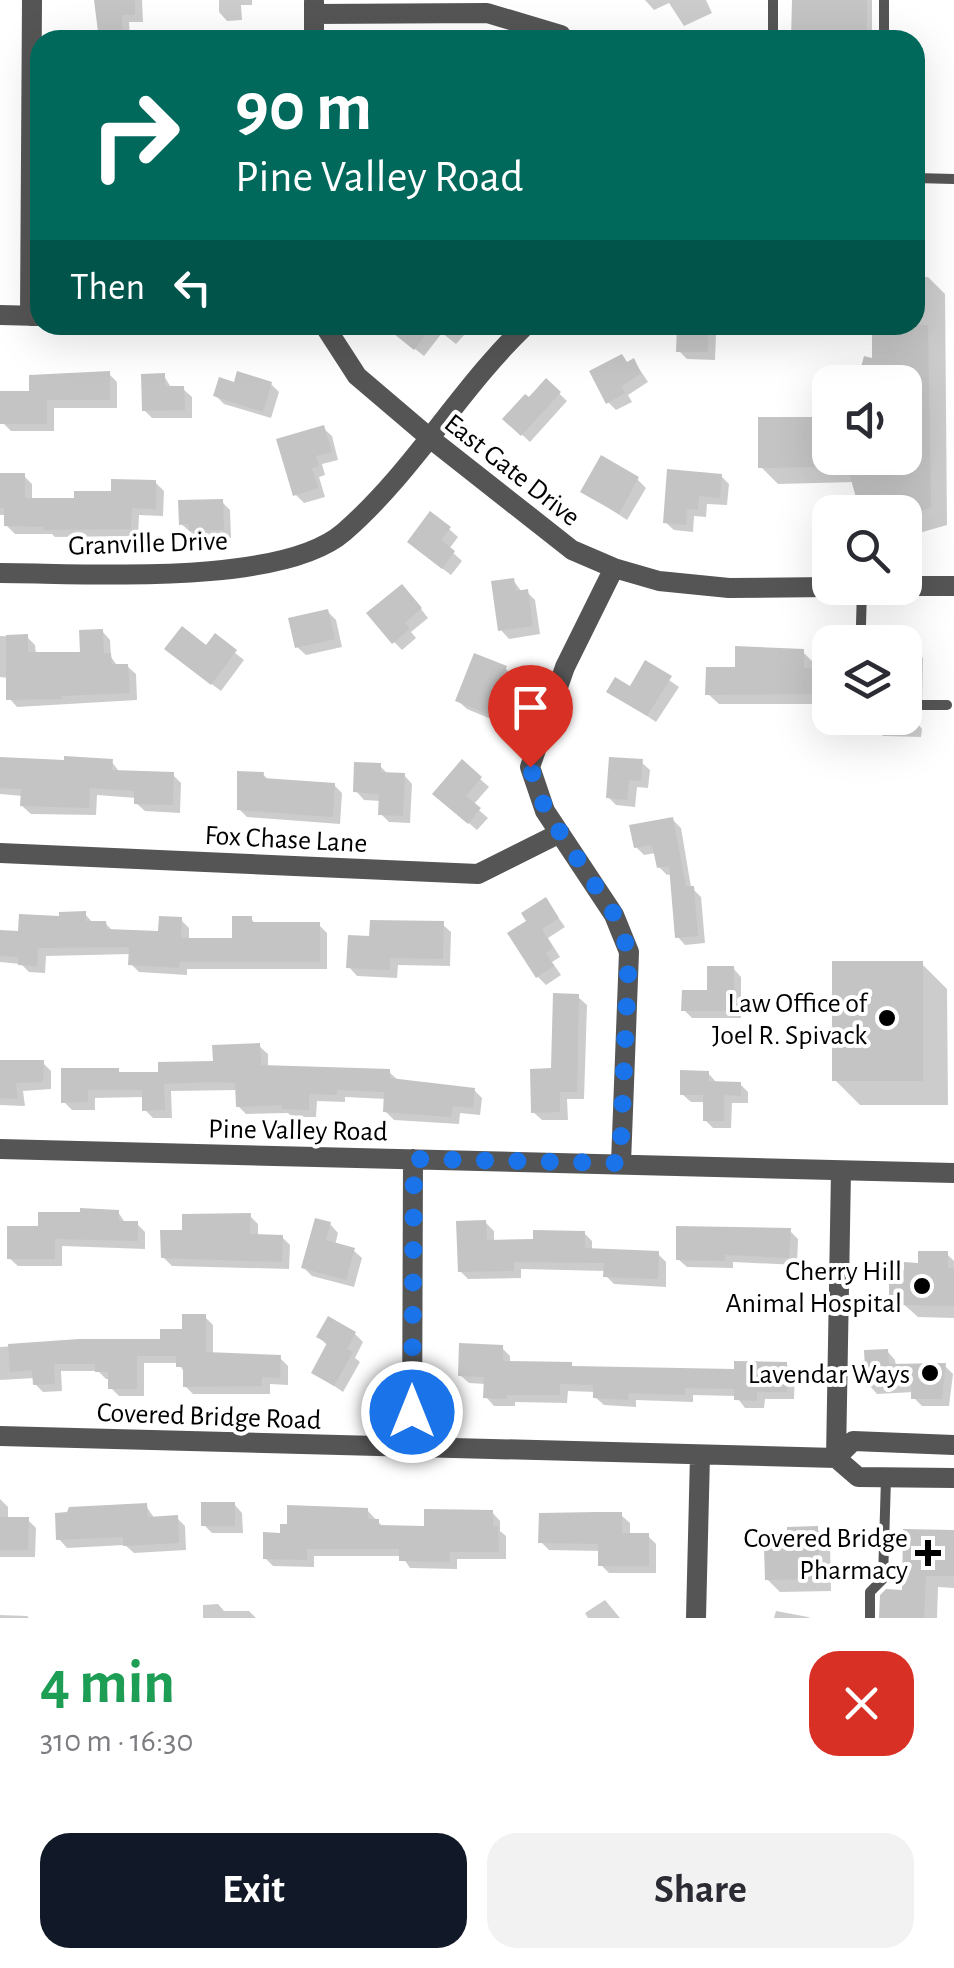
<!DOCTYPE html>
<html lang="en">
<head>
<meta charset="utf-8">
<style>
	:root { --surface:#fff; --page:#f2f2f3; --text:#2b2b33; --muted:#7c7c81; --accent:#111827 }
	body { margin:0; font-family:"Alegreya Sans",sans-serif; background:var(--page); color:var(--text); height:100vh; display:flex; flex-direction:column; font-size:38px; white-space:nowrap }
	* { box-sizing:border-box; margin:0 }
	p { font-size:32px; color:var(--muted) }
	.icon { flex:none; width:55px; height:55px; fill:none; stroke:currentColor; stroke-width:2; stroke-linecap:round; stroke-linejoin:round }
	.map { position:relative; height:1618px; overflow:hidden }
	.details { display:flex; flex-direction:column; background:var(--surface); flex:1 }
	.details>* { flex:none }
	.guide { position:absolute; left:30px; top:30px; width:895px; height:305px; border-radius:30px; box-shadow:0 10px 40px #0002; background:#00695c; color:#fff; overflow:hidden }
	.tools { position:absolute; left:812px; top:365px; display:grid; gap:20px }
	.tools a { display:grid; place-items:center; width:110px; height:110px; border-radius:20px; background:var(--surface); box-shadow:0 10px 40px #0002; font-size:50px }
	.pin { position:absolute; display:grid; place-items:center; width:85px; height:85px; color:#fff; margin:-102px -42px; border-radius:50% 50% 50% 0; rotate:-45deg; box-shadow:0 0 10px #0007 }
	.pin .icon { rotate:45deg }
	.me { position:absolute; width:110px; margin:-55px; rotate:0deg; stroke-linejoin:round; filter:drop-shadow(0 0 8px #0008) }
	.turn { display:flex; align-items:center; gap:35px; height:210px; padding:0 40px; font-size:45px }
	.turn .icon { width:130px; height:130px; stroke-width:2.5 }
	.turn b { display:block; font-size:70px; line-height:85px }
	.then { display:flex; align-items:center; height:95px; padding:0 40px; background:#0003; gap:20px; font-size:38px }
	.round { display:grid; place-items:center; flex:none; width:105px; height:105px; border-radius:30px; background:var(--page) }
	.summary { display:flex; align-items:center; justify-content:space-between; height:170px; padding:0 40px }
	h1 { font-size:60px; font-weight:600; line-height:75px; color:#1e9e55 }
	.button { display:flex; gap:20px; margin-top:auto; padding:20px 40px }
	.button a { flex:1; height:115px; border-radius:30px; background:var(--accent); color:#fff; font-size:40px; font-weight:600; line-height:115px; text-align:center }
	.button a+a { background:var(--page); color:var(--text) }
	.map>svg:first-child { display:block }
	.shadow { fill:#0003 }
	.building { fill:#c4c4c4 }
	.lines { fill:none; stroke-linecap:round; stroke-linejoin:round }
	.service { stroke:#555; stroke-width:10 }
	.minor { stroke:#555; stroke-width:20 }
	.route { stroke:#1a73e8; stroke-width:18; stroke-dasharray:0 32.4 }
	.poi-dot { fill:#000; stroke:#fff; stroke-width:4 }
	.labels { text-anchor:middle; stroke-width:8; stroke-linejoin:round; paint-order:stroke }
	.street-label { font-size:28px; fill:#000; stroke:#fff }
	.poi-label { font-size:28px; fill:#000; stroke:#fff; text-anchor:end }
</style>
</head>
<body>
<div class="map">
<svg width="954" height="1618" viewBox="0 0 954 1618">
	<rect width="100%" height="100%" fill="#fff"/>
	<!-- shadow -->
	<path class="shadow" d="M97 0H142L143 22H129L130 40H100Z
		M219 0H252V5H241L242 20 227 21 219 12Z
		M645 0H706L712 13 684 26 669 3 654 10Z
		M793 0H872V40H794Z
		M915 277H928L945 294 947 525 905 537V512H862L854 482 778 484 761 467 830 419V458H905V382H859L866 359 875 361V325H915Z
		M395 325H455L465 334 456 344 442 333 424 356 400 337Z
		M661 325H730V334H716L715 360 687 359 679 351 680 334 670 333Z
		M634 361 648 382 628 395 632 402 616 410 608 402Z
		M109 374 117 382V408H54V431H11L3 423 0 394 31 393Z
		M164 376 172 389H183L192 397V418H152L144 410Z
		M546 381 567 401 530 442 505 419Z
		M271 384 279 392 271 418 224 404 216 396 235 385Z
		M323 428 332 436 338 460 322 464 325 475 319 477 325 497 304 503 296 495Z
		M0 476H24L32 484V500L76 501 155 482 164 491 163 516 139 515 138 536 55 537 52 534H15L6 525V515H0Z
		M721 476 729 484 727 505 707 504 706 517 694 516 693 532 674 530 665 522Z
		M637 479 646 488 627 520 583 491Z
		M222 502 230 510 231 538 199 539 181 524Z
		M449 529 458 537 449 549 462 561 451 575 418 550Z
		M513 580 522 592H527L535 600 540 634 509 639 501 630Z
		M410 595 428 618 411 632 416 638 402 650 394 642Z
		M328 612 336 620 342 647 306 655 297 647Z
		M102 631 110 640 111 657 118 667 127 666 136 674 137 700 17 707 9 698V678L0 677V636L27 637 35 645 36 655 82 654Z
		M215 637 244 660 221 691 176 657 207 648Z
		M905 645H910L923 658 922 710 913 718 922 729 921 737 883 736 870 723V718H905Z
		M803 652 814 663V671H824L830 677V704H719L708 694 737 670Z
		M646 664 679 687 656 722 610 691 631 689Z
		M505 668 514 677 496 721 467 709 458 701Z
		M0 759 112 762 120 773 173 775 181 783 180 813 145 811 136 803V798L97 795 96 815 31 814 22 806 23 796 0 794Z
		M641 762 650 770 648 788 637 787 635 807 616 805 608 797Z
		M462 763 489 787 473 805 488 818 477 830 444 802Z
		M380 766 389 775H404L412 784 410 823 389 822 381 814V801L364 800 356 791Z
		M263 774 269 781 334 785 342 793 340 824 247 817 239 809Z
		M672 819 681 828 691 887 701 897 705 943 685 945 677 936 672 874 667 875 659 867 656 853 644 855 636 847Z
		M546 900 565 927 548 938 560 957 552 962 561 975 546 985 538 977 530 922Z
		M85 914 94 924 105 923 114 932 161 934 181 920 189 928V940L234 941 251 919 257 925 318 924 327 933V969H187V975L139 972 131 964V954L46 956 45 973 29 972 21 964 0 962V933H21Z
		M442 924 451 932 450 966 398 965 397 978 357 976 349 967 372 938Z
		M922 964 947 989 948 1105H860L835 1080Z
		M733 968 741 977V1018H692L684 1010 709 993Z
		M578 997 587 1005 584 1099H567L568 1120H542L533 1112 554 1071Z
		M259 1046 268 1054V1068L389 1072 399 1081 474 1090 482 1098 480 1115 460 1113 459 1124 394 1120 386 1112V1099L345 1097V1102L317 1101 316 1117H292L288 1113 246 1114 238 1106V1090L171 1091 172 1118H153L145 1110 144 1097 95 1098V1110H72L64 1102 118 1070 122 1075 160 1074 215 1063Z
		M0 1062 43 1063 51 1071V1089L23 1091 25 1106 0 1105Z
		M708 1073 716 1082 740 1084 748 1092V1103H732L731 1128H713L705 1120V1102H691L682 1094Z
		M118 1212 126 1224H137L145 1232V1249L62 1246V1266H18L9 1258 40 1229Z
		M250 1216 258 1224V1236L282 1237 290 1245 289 1269 172 1266 163 1257 184 1232Z
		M485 1222 494 1231V1242H535L584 1233 592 1241V1251L658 1254 666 1262V1287L614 1284 606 1276V1271L521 1269V1278L468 1279 460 1271Z
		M330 1224 338 1233 335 1245 353 1250 362 1258 354 1287 312 1276 304 1268Z
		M790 1231 798 1239 797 1265 733 1262V1268L687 1267 678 1259Z
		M947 1254 954 1261V1318L918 1317 892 1294 906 1272Z
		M205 1317 213 1325V1355L280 1358 288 1366V1385L270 1384V1394H193L185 1386V1373L178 1363H144V1396H119L111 1388V1379H106L98 1371H61L62 1391 43 1392 35 1384V1378L0 1380V1347L79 1342 163 1341 185 1332Z
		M355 1334 363 1342 355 1358 360 1362 343 1392 314 1372 328 1346 319 1337Z
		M502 1348 510 1356V1364L574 1369 737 1372 786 1364 795 1373 794 1399H765L764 1408H745L736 1396 693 1395V1402L636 1400V1407L604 1405 595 1397 596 1392 568 1391 567 1403 515 1402V1406H494L486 1397V1384L469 1383 460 1375Z
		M887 1351 895 1360 896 1366H945L953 1374 949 1406H922L914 1398V1392L877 1394 869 1385Z
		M0 1499 8 1507V1519L28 1520 36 1528 35 1557H0Z
		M234 1504 242 1513 243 1533H212L204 1525Z
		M146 1506 155 1519 177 1518 185 1526 186 1550 134 1553 125 1545 67 1548 59 1539Z
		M367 1510 384 1528H427L492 1512 500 1521V1531L506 1536V1559H457V1569L410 1568 402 1556H314V1567L273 1566 265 1558 282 1535Z
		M621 1515 630 1523V1536H648L656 1544V1573H609L601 1565V1551L549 1550 541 1542Z
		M817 1529 830 1542 831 1591 780 1592 767 1579 790 1550Z
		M954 1533V1588L938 1587 937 1618H881Z
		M605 1600 620 1618H588L585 1613Z
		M218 1604 224 1611H249L256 1618H203V1605Z
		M776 1611 808 1617 810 1618H774Z
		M0 1615 27 1616 29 1618H0Z"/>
	<!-- building -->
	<path class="building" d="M94 0H135V15H122L123 40H99Z
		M792 0H867V40H791Z
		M383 325H433L414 350Z
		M677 325H708V352H676Z
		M872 325H928L931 508 905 515V512H860L845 458H905V382H857L864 356 872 358Z
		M622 354 627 362 634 358 641 373 622 386 625 393 606 404 589 371Z
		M110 371V400H47V424H0V391H29V375Z
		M237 371 272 382 263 412 213 396 219 377 234 382Z
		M165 373V386H184L185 410 142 411 141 374Z
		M546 378 561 392 521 436 502 419 525 394 529 397Z
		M758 417H830V467L758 468Z
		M324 425 332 452 316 456 319 466 312 468 318 488 293 496 276 439Z
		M601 455 639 477 619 514 580 492Z
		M667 469 722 474 720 498 699 496 698 510 687 509 686 525 663 523Z
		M0 473H25V498H74V491H111V479L156 480V509L132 508 131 529 44 530V527L4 526V508H0Z
		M223 499 224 530 189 531 188 524 179 525 178 500Z
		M430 511 451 527 441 540 455 551 442 569 407 542Z
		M514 578 516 591 528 589 533 626 498 631 491 581Z
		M402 584 422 608 405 623 410 629 392 644 366 613Z
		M328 609 335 639 295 648 288 618Z
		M182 626 206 645 215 633 237 650 211 685 164 649Z
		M103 629 104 653H111L112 664H128L130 693 62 696V699L6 700V635L28 634V652H80L79 630Z
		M735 646 804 649V668H825V694L705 695 706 667H735Z
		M474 653 507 666 488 714 455 701Z
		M645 660 672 676 647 716 606 692 615 677 630 686Z
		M64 756 113 759 112 770 174 772 173 805 134 804V791L90 788 89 808 20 806 21 789 0 788V757L64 760Z
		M609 757 643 759 641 781 629 780 627 800 606 798Z
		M462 759 482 777 466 796 481 808 468 824 432 794Z
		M354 762 381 763V772L405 773 403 816 378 815 379 794 353 792Z
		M237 771 264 772 263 778 335 783 333 817 237 810Z
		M673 817 686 886H694L698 936 675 938 669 866 657 868 652 845 634 848 629 825Z
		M546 897 559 918 542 929 553 948 546 953 554 966 536 978 507 933 526 921 521 913Z
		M86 911V921H106L107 929 158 931 159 916 182 917 181 938H232V916H252V922H320V962H180L179 968 128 965 129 947 38 948 37 966 18 965V957L0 956V930L18 931 19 914 59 916V912Z
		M370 920 444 921 443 959 390 958V970L346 968 348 935 369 936Z
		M832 961H923V1081H832Z
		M707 966H734V1011H681L682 990H707Z
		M553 993 579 994 577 1092H560V1112L531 1113 530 1069 551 1068Z
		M260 1043 261 1065 390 1069V1078L475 1088 473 1108 453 1106 451 1117 383 1112 384 1092 337 1090V1095L309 1094V1110L282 1109V1105L236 1107 235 1083 213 1082 164 1084 165 1110 142 1111V1090H88V1102L61 1103V1068H119V1072H158V1062L213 1061 212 1045Z
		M0 1060H44L43 1082 16 1083 18 1099 0 1098Z
		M680 1070 709 1071V1081L741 1082V1096L724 1095V1121H703V1095H680Z
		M80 1208 119 1210V1221H138V1241L55 1239V1259H7V1226H38V1212H80Z
		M251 1213 250 1234 283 1235 282 1262 161 1258 160 1230H182V1214Z
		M315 1218 331 1222 326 1240 355 1248 346 1280 301 1268Z
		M486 1220 487 1240 533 1239V1230L585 1231V1248L659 1251 658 1279 603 1277 604 1263 514 1262V1271L458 1272 456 1221Z
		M676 1226 791 1228 789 1258 725 1255V1261L676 1260Z
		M918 1251H948V1268H954V1306L903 1305 898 1302V1295H889V1269L904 1270V1262L918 1263Z
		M182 1314H206V1352L281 1355 280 1378 262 1377V1386L183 1387V1367H176V1356H137V1389H108V1372H95V1364H54L55 1384 33 1385 32 1370 10 1372 8 1344 79 1339H160V1329H182Z
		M328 1316 356 1332 347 1349 353 1352 334 1386 311 1373 327 1343 316 1337Z
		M459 1343 503 1345V1361L572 1362V1366L734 1369V1361L787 1362V1392H757V1401L734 1400V1389L685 1388V1395L629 1393 628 1400 593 1398V1385L560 1384V1395H507V1399L483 1398 484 1377 458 1376Z
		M888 1349 889 1364 946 1363 942 1399H911V1384L866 1387 864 1350Z
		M201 1502H235V1526H201Z
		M147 1503 148 1517 178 1515 179 1543 123 1546V1537L56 1540 55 1513 67 1512 69 1507Z
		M287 1505 368 1508V1519H379V1525L424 1526V1509L493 1510V1526H498L499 1552H450L449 1562 399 1561V1549H307V1560L263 1559V1532L280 1533V1524H287Z
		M598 1512H622V1533H649V1566H598V1544L538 1543 539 1513Z
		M0 1517H29L28 1550H0Z
		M818 1526 819 1579 765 1580 764 1548H787V1527Z
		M903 1529 954 1530V1576H926L924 1618H879L880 1595 886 1589 902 1590Z"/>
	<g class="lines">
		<!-- service -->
		<path class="service" d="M773 0V40
			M884 0V40
			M915 178 954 179
			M857 642 861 625 862 588
			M910 705H947
			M870 1618V1592L883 1579 886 1478"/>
		<!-- minor -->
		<path class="minor" d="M314 14 487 13 561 35
			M314 40V2
			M0 315 40 316
			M30 316 32 0
			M324 325 357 376 431 439 572 550 614 568 659 581 729 588 830 587
			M614 568 565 667 530 767 545 811 614 915 629 952 621 1163
			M0 573C84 573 281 587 344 532 414 471 460 388 526 325
			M905 586H954
			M0 853 478 874 560 833
			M0 1149 954 1173
			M0 1436 836 1458 858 1477 954 1478
			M412 1448 413 1159
			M836 1458 841 1171
			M836 1458 853 1441 954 1445
			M696 1618 700 1455"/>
	</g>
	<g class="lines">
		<!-- route -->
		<path class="route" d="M412 1412 414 1159 620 1163 629 952 614 914 546 811 530 767"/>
	</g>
	<!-- markers -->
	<g class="poi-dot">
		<circle cx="887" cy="1018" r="10"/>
		<circle cx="922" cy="1286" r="10"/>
		<circle cx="930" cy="1373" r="10"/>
		<path d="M923 1538h10v10h10v10h-10v10h-10v-10h-10v-10h10z"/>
	</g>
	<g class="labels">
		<!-- street labels -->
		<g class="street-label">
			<text transform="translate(513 469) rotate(38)" y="10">East Gate Drive</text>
			<text transform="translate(148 542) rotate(-2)" y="10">Granville Drive</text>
			<text transform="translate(286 838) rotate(3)" y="10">Fox Chase Lane</text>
			<text transform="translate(298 1129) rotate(1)" y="10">Pine Valley Road</text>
			<text transform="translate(209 1415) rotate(2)" y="10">Covered Bridge Road</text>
		</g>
		<!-- poi labels -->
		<g class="poi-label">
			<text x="867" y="1012">Law Office of<tspan x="867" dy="32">Joel R. Spivack</tspan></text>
			<text x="902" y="1280">Cherry Hill<tspan x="902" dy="32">Animal Hospital</tspan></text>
			<text x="910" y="1383">Lavendar Ways</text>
			<text x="908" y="1547">Covered Bridge<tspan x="908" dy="32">Pharmacy</tspan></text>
		</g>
	</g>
</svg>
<div class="tools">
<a><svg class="icon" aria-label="sound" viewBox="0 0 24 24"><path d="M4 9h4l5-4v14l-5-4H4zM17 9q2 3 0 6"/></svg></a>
<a><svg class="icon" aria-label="search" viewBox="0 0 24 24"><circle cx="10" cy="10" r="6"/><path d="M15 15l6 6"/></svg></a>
<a><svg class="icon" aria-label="layers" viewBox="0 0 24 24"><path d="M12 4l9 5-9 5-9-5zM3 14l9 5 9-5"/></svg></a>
</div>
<div class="pin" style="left:530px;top:767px;background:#d93025"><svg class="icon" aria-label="arrive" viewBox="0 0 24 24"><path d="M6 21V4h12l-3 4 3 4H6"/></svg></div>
<svg class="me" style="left:412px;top:1412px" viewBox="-20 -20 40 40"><circle r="17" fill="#1a73e8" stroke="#fff" stroke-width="3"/><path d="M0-11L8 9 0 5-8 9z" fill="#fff"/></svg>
<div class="guide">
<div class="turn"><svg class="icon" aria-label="right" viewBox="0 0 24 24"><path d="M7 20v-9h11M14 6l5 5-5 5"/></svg><div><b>90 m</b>Pine Valley Road</div></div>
<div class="then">Then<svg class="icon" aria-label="left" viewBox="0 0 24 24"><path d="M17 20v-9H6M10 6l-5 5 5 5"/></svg></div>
</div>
</div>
<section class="details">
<div class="summary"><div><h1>4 min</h1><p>310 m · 16:30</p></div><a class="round" style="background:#d93025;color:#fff"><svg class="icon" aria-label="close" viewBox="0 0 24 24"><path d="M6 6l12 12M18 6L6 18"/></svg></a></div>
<div class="button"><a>Exit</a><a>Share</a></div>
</section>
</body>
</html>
